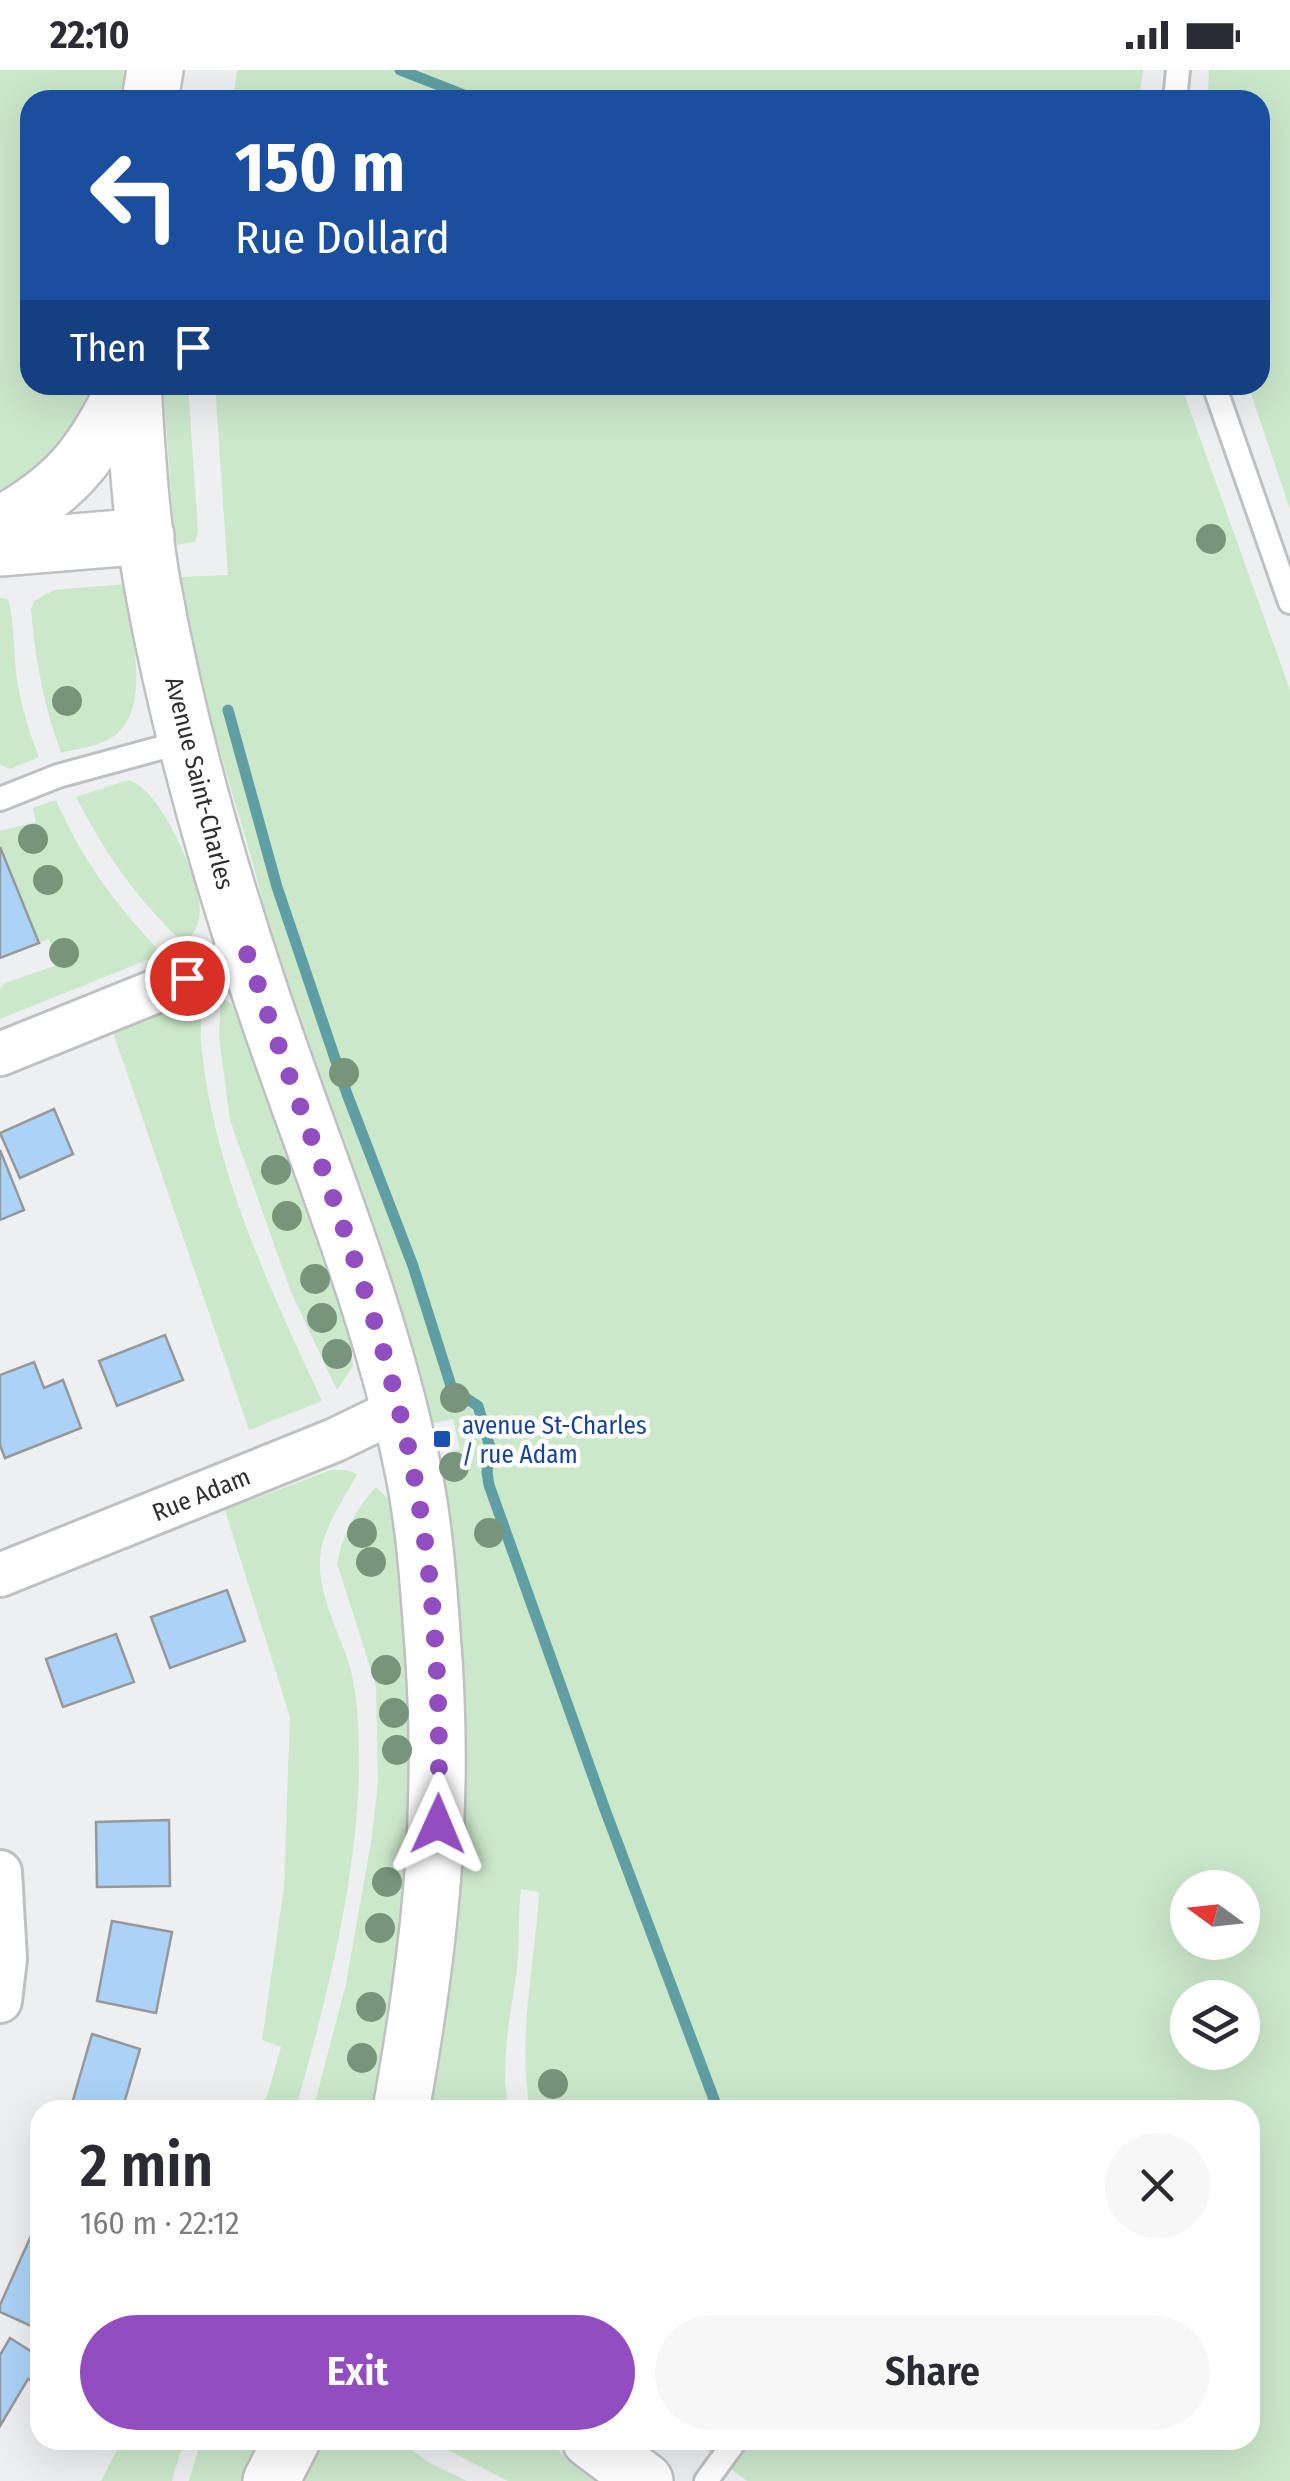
<!DOCTYPE html>
<html lang="en">
<head>
<meta charset="utf-8">
<style>
	:root { --surface:#fff; --page:#f7f7f7; --text:#2b2b33; --muted:#7c7c81; --accent:#924dc1 }
	body { margin:0; font-family:"Fira Sans Condensed",sans-serif; background:var(--page); color:var(--text); height:100vh; display:flex; flex-direction:column; font-size:38px; white-space:nowrap }
	* { box-sizing:border-box; margin:0 }
	p { font-size:32px; color:var(--muted) }
	.icon { flex:none; width:55px; height:55px; fill:none; stroke:currentColor; stroke-width:2; stroke-linecap:round; stroke-linejoin:round }
	.map { position:relative; flex:1; overflow:hidden }
	.drawer { position:absolute; left:30px; top:2030px; width:1230px; height:350px; display:flex; flex-direction:column; background:var(--surface); border-radius:30px; box-shadow:0 10px 40px #0002 }
	.drawer>* { flex:none }
	.hud { position:absolute; left:20px; top:20px; width:1250px; height:305px; border-radius:30px; box-shadow:0 10px 40px #0002; background:#1a4fa0; color:#fff; overflow:hidden }
	.needle { width:65px; rotate:285deg }
	.buttons { position:absolute; left:1170px; top:1800px; display:grid; gap:20px }
	.buttons a { display:grid; place-items:center; width:90px; height:90px; border-radius:50%; background:var(--surface); box-shadow:0 10px 40px #0002; font-size:50px }
	.pin { position:absolute; display:grid; place-items:center; width:85px; height:85px; color:#fff; margin:-42px; border:5px solid #fff; border-radius:50%; box-shadow:0 2px 10px #0007 }
	.me { position:absolute; width:110px; margin:-55px; rotate:1deg; stroke-linejoin:round; filter:drop-shadow(0 0 8px #0008) }
	.turn { display:flex; align-items:center; gap:35px; height:210px; padding:0 50px; font-size:45px }
	.turn .icon { width:130px; height:130px; stroke-width:2.5 }
	.turn b { display:block; font-size:70px; line-height:85px }
	.then { display:flex; align-items:center; height:95px; padding:0 50px; background:#0003; gap:20px; font-size:38px }
	.round { display:grid; place-items:center; flex:none; width:105px; height:105px; border-radius:52px; background:var(--page) }
	.overview { display:flex; align-items:center; justify-content:space-between; height:170px; padding:0 50px }
	h1 { font-size:60px; font-weight:600; line-height:75px }
	.button { display:flex; gap:20px; margin-top:auto; padding:20px 50px }
	.button a { flex:1; height:115px; border-radius:60px; background:var(--accent); color:#fff; font-size:40px; font-weight:600; line-height:115px; text-align:center }
	.button a+a { background:var(--page); color:var(--text) }
	.status { display:flex; justify-content:space-between; align-items:center; height:70px; padding:0 50px; background:var(--surface); direction:ltr }
	.status svg { height:28px; fill:currentColor }
	.map>svg:first-child { display:block }
	.green { fill:#cbe8cb; fill-rule:evenodd }
	.lines { fill:none; stroke-linecap:round; stroke-linejoin:round }
	.stream { stroke:#5f9ea2; stroke-width:11 }
	.building { fill:#abd3f7; stroke:#979899; stroke-width:2.5 }
	.service-casing { stroke:#bfc0c2; stroke-width:28 }
	.minor-casing { stroke:#bfc0c2; stroke-width:48 }
	.tertiary-casing { stroke:#bfc0c2; stroke-width:60 }
	.service { stroke:#fff; stroke-width:22 }
	.minor { stroke:#fff; stroke-width:42 }
	.tertiary { stroke:#fff; stroke-width:55 }
	.tree { fill:#77957b }
	.route { stroke:#924dc1; stroke-width:18; stroke-dasharray:0 32.4 }
	.transit-dot { fill:#1a4fb4; stroke:#fff; stroke-width:4 }
	.labels { text-anchor:middle; stroke-width:9; stroke-linejoin:round; paint-order:stroke }
	.street-label { font-size:25px; fill:#2e2f30; stroke:#fff }
	.transit-label { font-size:25px; fill:#164399; stroke:#fff; text-anchor:start }
</style>
</head>
<body>
<div class="status"><b>22:10</b><svg viewBox="0 0 49 12"><path d="M0 12V9h3v3zM5 12V6h3v6zM10 12V3h3v9zM15 12V0h3v12zM26 1h20v11H26zM47 4h2v5h-2z"/></svg></div>
<div class="map">
<svg width="1290" height="2411" viewBox="0 0 1290 2411">
	<rect width="100%" height="100%" fill="#edeff0"/>
	<!-- green -->
	<path class="green" d="M0 0H124L119 30H30V315H96L64 379 0 426Z
		M237 0H1143L1139 30H233Z
		M1209 0H1290V439L1248 315H1260V30H1208Z
		M163 315H188L198 462 195 472 175 475Z
		M215 315H1181L1290 620V2411H747L693 2370H1250V2040H530C517 1966 535 1896 539 1822L521 1819C518 1845 520 1872 517 1898 511 1946 499 1992 509 2040H429C443 1965 457 1889 462 1813 471 1676 462 1535 442 1400H449L448 1383 460 1379 453 1349 433 1353 414 1286 268 868C261 808 240 753 224 695 206 633 193 570 181 507L228 505ZM1188 1818H1242V1872H1188ZM1188 1928H1242V1982H1188Z
		M125 514C130 557 156 647 107 670 93 677 76 679 61 683 44 636 35 589 31 539L34 531 54 520Z
		M0 528 7 529C14 539 14 591 17 609 21 635 29 662 39 687L10 699 0 695Z
		M128 710C160 717 199 808 200 839 200 853 194 865 184 874 135 826 108 788 76 727Z
		M56 730C84 794 115 833 162 884L0 949V918L5 913 57 895 49 869 39 873 0 777V761L36 752 33 738Z
		M201 927C202 942 200 958 201 973 213 1099 269 1217 322 1331L249 1360 113 962Z
		M221 928 232 934 237 945 350 1268 353 1296 337 1320 291 1222 230 1050 219 966Z
		M331 1400H346L357 1404C344 1429 322 1459 320 1488 317 1523 340 1564 350 1597 359 1632 359 1668 359 1703 356 1813 326 1934 295 2040H263L281 1977 262 1970 284 1817 290 1647 225 1440Z
		M376 1417 388 1429 393 1447C405 1572 414 1695 406 1821 402 1895 386 1967 372 2040H313L346 1914 372 1766 378 1711 376 1616 337 1493C343 1465 356 1438 376 1417Z
		M122 2370H184L172 2411H101Z
		M201 2370H264L245 2411H189Z
		M323 2370H398L428 2392 467 2411H304Z
		M428 2370H544L600 2411H508Z"/>
	<g class="lines">
		<!-- stream -->
		<path class="stream" d="M400 0 477 30
			M228 640 277 817 347 1024 413 1196 452 1319 478 1336 491 1381 487 1402 489 1415 604 1737 718 2040"/>
	</g>
	<!-- building -->
	<path class="building" d="M0 777 39 873 0 888Z
		M54 1039 73 1084 20 1108 0 1063Z
		M0 1080 24 1140 0 1150Z
		M165 1265 183 1310 117 1336 99 1291Z
		M34 1292 44 1318 63 1310 81 1358 5 1388 0 1375V1305Z
		M227 1520 245 1571 170 1598 151 1547Z
		M116 1564 134 1612 63 1637 46 1589Z
		M169 1750 170 1816 97 1817 96 1752Z
		M112 1851 172 1862 156 1943 97 1931Z
		M92 1964 140 1979 122 2040H83L71 2037Z
		M31 2166 40 2170V2260L0 2242V2235Z
		M10 2268 40 2287V2316L28 2309 0 2356V2285Z"/>
	<g class="lines">
		<!-- service casing -->
		<g class="service-casing">
			<path id="service" d="M1175 30 1178 0
				M1214 315 1290 532
				M0 729 58 706 186 671
				M706 2411 736 2370"/>
		</g>
		<!-- minor casing -->
		<g class="minor-casing">
			<path id="minor" d="M0 984 248 884
				M0 1505 335 1370 399 1339
				M0 1802 5 1889 0 1931"/>
		</g>
		<!-- tertiary casing -->
		<g class="tertiary-casing">
			<path id="tertiary" d="M150 30 155 0
				M133 315C137 383 141 452 153 518 178 656 216 790 260 922 312 1079 379 1233 412 1395 424 1451 428 1507 432 1563 446 1732 431 1874 401 2040
				M0 455C71 415 90 386 127 315
				M0 478 146 466
				M590 2370 645 2411
				M271 2411 292 2370"/>
		</g>
		<!-- service -->
		<use href="#service" class="service"/>
		<!-- minor -->
		<use href="#minor" class="minor"/>
		<!-- tertiary -->
		<use href="#tertiary" class="tertiary"/>
	</g>
	<!-- trees -->
	<g class="tree">
		<circle cx="1211" cy="469" r="15"/>
		<circle cx="67" cy="631" r="15"/>
		<circle cx="33" cy="769" r="15"/>
		<circle cx="48" cy="810" r="15"/>
		<circle cx="64" cy="883" r="15"/>
		<circle cx="344" cy="1003" r="15"/>
		<circle cx="276" cy="1100" r="15"/>
		<circle cx="287" cy="1146" r="15"/>
		<circle cx="315" cy="1209" r="15"/>
		<circle cx="322" cy="1248" r="15"/>
		<circle cx="337" cy="1284" r="15"/>
		<circle cx="455" cy="1328" r="15"/>
		<circle cx="454" cy="1397" r="15"/>
		<circle cx="362" cy="1463" r="15"/>
		<circle cx="489" cy="1463" r="15"/>
		<circle cx="371" cy="1492" r="15"/>
		<circle cx="386" cy="1600" r="15"/>
		<circle cx="394" cy="1643" r="15"/>
		<circle cx="397" cy="1680" r="15"/>
		<circle cx="387" cy="1812" r="15"/>
		<circle cx="380" cy="1858" r="15"/>
		<circle cx="371" cy="1937" r="15"/>
		<circle cx="362" cy="1988" r="15"/>
		<circle cx="553" cy="2014" r="15"/>
	</g>
	<g class="lines">
		<!-- route -->
		<path class="route" d="M187 908 248 884C296 1036 360 1184 399 1339 434 1473 442 1616 438 1754"/>
	</g>
	<!-- markers -->
	<rect class="transit-dot" x="432" y="1359" width="20" height="20" rx="5"/>
	<g class="labels">
		<!-- street labels -->
		<g class="street-label">
			<text transform="translate(200 713) rotate(76)" y="9">Avenue Saint-Charles</text>
			<text transform="translate(201 1424) rotate(-22)" y="9">Rue Adam</text>
		</g>
		<!-- transit labels -->
		<g class="transit-label">
			<text x="462" y="1364">avenue St-Charles<tspan x="462" dy="29">/ rue Adam</tspan></text>
		</g>
	</g>
</svg>
<div class="buttons">
<a><svg class="needle" viewBox="-14 -14 28 28"><path d="M0-13l5 13h-10z" fill="#e53935"/><path d="M0 13l5-13h-10z" fill="#7c7c81"/></svg></a>
<a><svg class="icon" aria-label="layers" viewBox="0 0 24 24"><path d="M12 4l9 5-9 5-9-5zM3 14l9 5 9-5"/></svg></a>
</div>
<div class="pin" style="left:187px;top:908px;background:#d93025"><svg class="icon" aria-label="arrive" viewBox="0 0 24 24"><path d="M6 21V4h12l-3 4 3 4H6"/></svg></div>
<svg class="me" style="left:438px;top:1754px" viewBox="-20 -20 40 40"><path d="M0-17L14 15 0 8-14 15z" fill="#924dc1" stroke="#fff" stroke-width="4"/></svg>
<div class="hud">
<div class="turn"><svg class="icon" aria-label="left" viewBox="0 0 24 24"><path d="M17 20v-9H6M10 6l-5 5 5 5"/></svg><div><b>150 m</b>Rue Dollard</div></div>
<div class="then">Then<svg class="icon" aria-label="arrive" viewBox="0 0 24 24"><path d="M6 21V4h12l-3 4 3 4H6"/></svg></div>
</div>
<section class="drawer">
<div class="overview"><div><h1>2 min</h1><p>160 m · 22:12</p></div><a class="round"><svg class="icon" aria-label="close" viewBox="0 0 24 24"><path d="M6 6l12 12M18 6L6 18"/></svg></a></div>
<div class="button"><a>Exit</a><a>Share</a></div>
</section>
</div>
</body>
</html>
